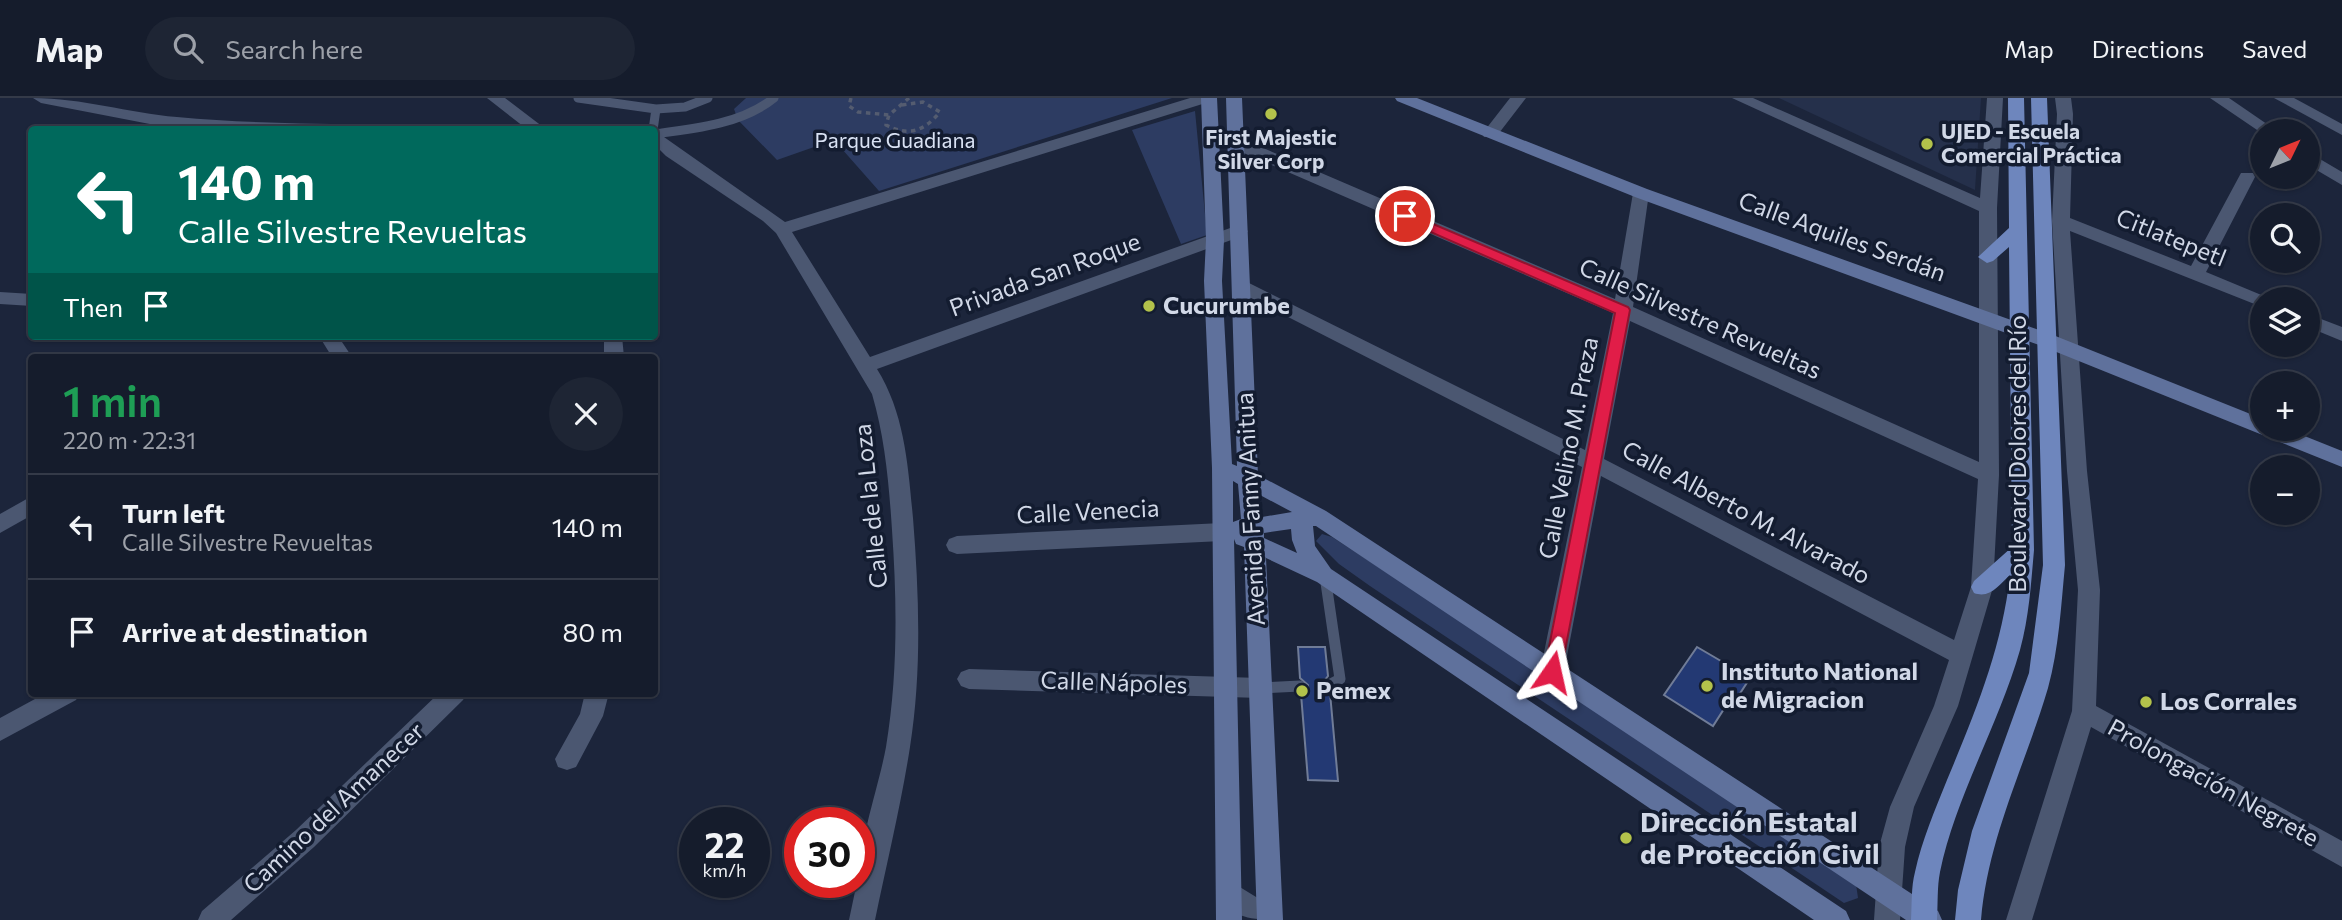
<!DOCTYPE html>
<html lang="en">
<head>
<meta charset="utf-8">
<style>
	:root { --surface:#151c2c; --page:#1e2534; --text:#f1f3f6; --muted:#9da1a9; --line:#343a48 }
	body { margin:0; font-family:Commissioner,sans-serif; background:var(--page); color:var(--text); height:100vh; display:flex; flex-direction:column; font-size:26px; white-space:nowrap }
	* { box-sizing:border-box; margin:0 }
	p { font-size:23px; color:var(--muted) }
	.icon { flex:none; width:38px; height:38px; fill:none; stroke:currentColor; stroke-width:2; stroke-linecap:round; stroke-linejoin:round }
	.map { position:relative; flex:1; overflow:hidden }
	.side { position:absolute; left:28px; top:256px; width:630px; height:343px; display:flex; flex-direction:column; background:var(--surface); border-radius:7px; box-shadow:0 2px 5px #0004,0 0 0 2px var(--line) }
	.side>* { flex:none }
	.guide { position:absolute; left:28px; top:28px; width:630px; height:214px; border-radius:7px; box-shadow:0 2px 5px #0004,0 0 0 2px var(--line); background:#00695c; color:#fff; overflow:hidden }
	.needle { width:46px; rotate:47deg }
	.controls { position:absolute; left:2250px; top:21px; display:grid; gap:14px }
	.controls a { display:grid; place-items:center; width:70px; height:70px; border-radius:50%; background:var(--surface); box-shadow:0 2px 5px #0004,0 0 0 2px var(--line); font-size:35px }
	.speed { position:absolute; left:679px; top:709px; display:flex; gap:14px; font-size:35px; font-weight:700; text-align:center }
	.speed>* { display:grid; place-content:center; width:91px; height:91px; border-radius:50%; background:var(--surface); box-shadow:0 2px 5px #0004,0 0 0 2px var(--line); line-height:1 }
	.speed small { font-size:18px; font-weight:400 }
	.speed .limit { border:10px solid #d22; background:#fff; color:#111 }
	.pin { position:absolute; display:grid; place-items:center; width:60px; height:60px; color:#fff; margin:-30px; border:4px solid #fff; border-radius:50%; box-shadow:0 2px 7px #0007 }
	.me { position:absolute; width:77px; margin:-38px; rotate:11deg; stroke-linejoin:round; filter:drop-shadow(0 0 5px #0008) }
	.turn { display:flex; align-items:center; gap:24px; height:147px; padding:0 35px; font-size:32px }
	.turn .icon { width:91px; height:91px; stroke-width:2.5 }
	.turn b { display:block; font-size:49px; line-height:60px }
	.then { display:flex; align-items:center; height:66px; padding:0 35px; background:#0003; gap:14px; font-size:26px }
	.round { display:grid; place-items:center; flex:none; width:74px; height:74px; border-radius:37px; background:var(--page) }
	.overview { display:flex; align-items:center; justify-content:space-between; height:119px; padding:0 35px }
	h1 { font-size:42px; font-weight:600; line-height:52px; color:#1e9e55 }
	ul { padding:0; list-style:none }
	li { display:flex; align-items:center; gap:21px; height:105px; padding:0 35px; border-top:2px solid var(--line) }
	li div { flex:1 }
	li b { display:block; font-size:26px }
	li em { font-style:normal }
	header { display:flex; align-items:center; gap:42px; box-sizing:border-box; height:98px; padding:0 35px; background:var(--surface); border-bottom:2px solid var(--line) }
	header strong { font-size:33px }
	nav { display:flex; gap:38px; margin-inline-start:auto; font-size:24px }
	.search { width:490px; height:63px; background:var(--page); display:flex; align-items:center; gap:18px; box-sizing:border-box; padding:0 24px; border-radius:38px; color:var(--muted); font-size:26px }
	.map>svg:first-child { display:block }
	.built { fill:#25304b }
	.green { fill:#2d3c62 }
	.building { fill:#233973; stroke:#707c97; stroke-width:2 }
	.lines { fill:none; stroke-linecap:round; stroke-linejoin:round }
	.path { stroke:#545c70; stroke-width:3.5; stroke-dasharray:4.5 4.5; stroke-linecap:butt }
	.lane-far1 { stroke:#4b5771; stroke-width:9 }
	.lane { stroke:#4b5771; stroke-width:11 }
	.street { fill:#4b5771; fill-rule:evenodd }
	.secondary { fill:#5f719c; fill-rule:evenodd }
	.primary { fill:#6e86bd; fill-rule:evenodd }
	.route { fill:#e11d48; stroke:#92132f; stroke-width:2 }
	.poi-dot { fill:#b3c24b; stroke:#131c30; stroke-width:2.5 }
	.labels { text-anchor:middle; stroke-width:7; stroke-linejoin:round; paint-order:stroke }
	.far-poi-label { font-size:21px; font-weight:bold; fill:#d1d8e7; stroke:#131c30; text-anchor:start }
	.far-park-label { font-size:21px; fill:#d9e2f4; stroke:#131c30 }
	.street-label { font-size:24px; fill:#d1d8e7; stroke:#131c30 }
	.poi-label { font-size:24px; font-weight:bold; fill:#d1d8e7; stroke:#131c30; text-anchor:start }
	.near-poi-label { font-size:28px; font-weight:bold; fill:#d1d8e7; stroke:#131c30; text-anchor:start }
</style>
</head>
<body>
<header>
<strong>Map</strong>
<div class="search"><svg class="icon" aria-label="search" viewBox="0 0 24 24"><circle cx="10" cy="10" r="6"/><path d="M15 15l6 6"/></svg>Search here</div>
<nav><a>Map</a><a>Directions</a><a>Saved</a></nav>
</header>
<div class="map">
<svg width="2342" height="822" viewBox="0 0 2342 822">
	<rect width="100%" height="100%" fill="#1c253b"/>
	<!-- built -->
	<path class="built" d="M1779 0H1981L1975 92Z"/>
	<!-- green -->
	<path class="green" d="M746 0H1172L879 93 834 42 777 62 738 22 734 11Z
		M1195 13 1207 137 1181 146 1132 32Z
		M1322 436 1332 439 1855 779 1858 800 1844 805 1370 488 1339 466 1316 443Z"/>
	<!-- building -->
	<path class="building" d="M1298 549H1325L1328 578 1321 587 1324 594 1330 595 1338 683 1308 682 1301 596 1307 592 1308 587 1300 580Z
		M1697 549 1750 580 1735 603 1731 600 1713 628 1664 597Z"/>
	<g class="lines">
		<!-- path -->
		<path class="path" d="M851 0 849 8 858 14 889 17
			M902 7 923 4 940 14C924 33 909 39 886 27L889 17 909 0"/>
		<!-- lane-far1 -->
		<path class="lane-far1" d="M578 0 656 11
			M653 32 656 11 685 9 708 0
			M654 36C694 31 742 26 774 0"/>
		<!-- lane -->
		<path class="lane" d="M1325 478 1340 581 1329 587
			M1260 590 1300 588"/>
		<!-- street -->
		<path class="street" d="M33 0C82 0 128 15 177 19 264 27 352 26 440 27L448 32H208L155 27 41 5Z
			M487 0H505L547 32H528Z
			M1190 0H1214L1212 3 792 134 870 259 1233 129 1239 127 1248 133 1245 137 877 271C905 316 908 368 913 420 919 496 922 573 910 649 901 707 887 764 875 822H849L857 784H859C859 741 878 692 886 649 898 577 897 504 892 432 889 386 885 340 872 296L776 135 763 123 666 58 654 46V32L785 124Z
			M1510 0H1526L1496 39H1484L1482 36Z
			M1732 0H1753L1980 100 1987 0H2003L1997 110 1999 377 1993 489 1958 608 1914 709 1905 749 1900 822H1874L1879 749 1890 709 1934 608 1949 562 1601 378 1564 574 1560 581 1552 584 1544 581 1540 574 1582 369 1235 192 1232 188 1235 184H1247L1585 352 1613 215 1230 49 1228 45 1236 40 1242 41 1615 201 1633 95 1641 90 1649 95 1633 209 1979 364V113ZM1630 223 1978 381 1971 489 1954 542 1604 361Z
			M2055 0H2071L2073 16 2070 120 2191 168 2241 75H2253L2255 79 2206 174 2271 201H2263V209L2257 207 2070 133 2087 373 2100 492 2096 608 2342 743V769L2091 629 2032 822H2006L2072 613 2078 492 2067 373 2052 123 2057 16Z
			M2210 0H2229L2277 33H2263V36Z
			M2274 0H2294L2342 26V37Z
			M2308 54 2342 74V87L2308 67Z
			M0 194 32 196V208L0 206Z
			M2308 216 2342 229V243L2308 229Z
			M319 238H338L352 259H332Z
			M604 238H622L624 259H604Z
			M32 398V417L0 435V416Z
			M1222 425 1230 428 1233 434 1230 440 1222 443 957 456 949 453 946 447 949 441 957 438Z
			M969 571 1260 580 1268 583 1272 590 1268 597 1260 600 969 591 961 588 957 581 961 574Z
			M46 595H80L76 602 0 643V620Z
			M439 595H467L463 602 314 749 231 822H198L202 813 296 732Z
			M585 595H609L603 618 576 669 567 672 558 669 555 661 580 616Z
			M1230 783 1279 813 1283 822C1258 822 1229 822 1217 796L1221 787Z"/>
		<!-- secondary -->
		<path class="secondary" d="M1201 0H1217L1224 142 1222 183 1232 366 1237 368 1226 0H1242L1258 377 1326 413 1938 813 1942 822H1906L1316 428H1313L1315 448 1331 471 1846 813 1850 822H1814L1317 484 1266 460 1283 822H1257L1244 449 1236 446 1234 441 1242 822H1216L1212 370 1204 183 1206 142ZM1233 383 1238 386 1241 421 1233 424ZM1260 397 1292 414 1262 419ZM1291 431 1292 442 1297 455 1264 440V435Z
			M1395 0H1417L1647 91 2053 237 2263 321V331H2287L2342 353V369L2039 247 1635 99 1397 3Z"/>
		<!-- primary -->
		<path class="primary" d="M2008 0H2024L2034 452C2031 486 2029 519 2020 552 1999 626 1955 700 1940 774 1937 789 1938 806 1937 822H1911C1912 806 1911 789 1915 774 1922 742 1935 712 1947 682 1975 615 2002 550 2010 477 1999 487 1990 501 1974 495L1971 489 1974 483 2012 449 2009 149 1993 163 1987 165 1978 159 2009 130Z
			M2031 0H2047L2065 467C2061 508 2059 550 2048 590 2025 668 1988 739 1981 822H1955L1958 792 1972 733 2029 575 2043 467Z"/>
	</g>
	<!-- route -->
	<path class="route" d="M1405 114 1628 209 1630 212 1561 574 1559 579 1552 581 1546 579 1544 574 1615 215 1401 121 1399 118Z"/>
	<!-- markers -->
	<g class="poi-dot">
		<circle cx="1271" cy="16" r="7"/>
		<circle cx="1927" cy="46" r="7"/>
		<circle cx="1149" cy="208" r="7"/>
		<circle cx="1707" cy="588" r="7"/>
		<circle cx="1302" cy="593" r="7"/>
		<circle cx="2146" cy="604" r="7"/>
		<circle cx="1626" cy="740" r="7"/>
	</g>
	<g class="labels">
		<!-- far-poi labels -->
		<g class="far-poi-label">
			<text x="1941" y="41">UJED - Escuela<tspan x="1941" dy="24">Comercial Práctica</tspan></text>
			<text x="1271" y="47" text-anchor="middle">First Majestic<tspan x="1271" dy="24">Silver Corp</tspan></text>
		</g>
		<!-- far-park labels -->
		<g class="far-park-label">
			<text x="895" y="50">Parque Guadiana</text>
		</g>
		<!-- street labels -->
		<g class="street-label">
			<text transform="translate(1842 139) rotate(20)" y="8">Calle Aquiles Serdán</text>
			<text transform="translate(2171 140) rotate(22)" y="8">Citlatepetl</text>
			<text transform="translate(1045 177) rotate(-20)" y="8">Privada San Roque</text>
			<text transform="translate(1700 221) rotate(24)" y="8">Calle Silvestre Revueltas</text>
			<text transform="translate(1569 350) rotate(-79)" y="8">Calle Velino M. Preza</text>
			<text transform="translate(2018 356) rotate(-90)" y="8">Boulevard Dolores del Río</text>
			<text transform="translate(871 408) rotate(-96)" y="8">Calle de la Loza</text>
			<text transform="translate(1251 411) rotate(-93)" y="8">Avenida Fanny Anitua</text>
			<text transform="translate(1088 414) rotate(-3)" y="8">Calle Venecia</text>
			<text transform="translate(1746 415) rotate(28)" y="8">Calle Alberto M. Alvarado</text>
			<text transform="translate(1114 585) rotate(2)" y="8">Calle Nápoles</text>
			<text transform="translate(2213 685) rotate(29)" y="8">Prolongación Negrete</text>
			<text transform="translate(334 710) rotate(-43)" y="8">Camino del Amanecer</text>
		</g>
		<!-- poi labels -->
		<g class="poi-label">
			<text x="1163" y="216">Cucurumbe</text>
			<text x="1721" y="582">Instituto National<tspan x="1721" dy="28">de Migracion</tspan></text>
			<text x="1316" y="601">Pemex</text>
			<text x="2160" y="612">Los Corrales</text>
		</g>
		<!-- near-poi labels -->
		<g class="near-poi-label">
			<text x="1640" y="734">Dirección Estatal<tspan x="1640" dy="32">de Protección Civil</tspan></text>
		</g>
	</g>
</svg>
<div class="controls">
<a><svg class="needle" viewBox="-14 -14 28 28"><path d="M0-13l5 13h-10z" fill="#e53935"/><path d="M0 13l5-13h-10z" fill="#9da1a9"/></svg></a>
<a><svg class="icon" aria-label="search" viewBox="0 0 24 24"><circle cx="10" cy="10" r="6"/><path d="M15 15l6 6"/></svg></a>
<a><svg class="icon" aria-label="layers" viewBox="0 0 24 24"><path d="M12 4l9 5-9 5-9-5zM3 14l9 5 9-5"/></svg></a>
<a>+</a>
<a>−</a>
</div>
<div class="speed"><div>22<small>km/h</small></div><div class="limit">30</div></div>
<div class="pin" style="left:1405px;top:118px;background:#d93025"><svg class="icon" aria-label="arrive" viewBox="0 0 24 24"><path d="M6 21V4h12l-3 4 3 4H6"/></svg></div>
<svg class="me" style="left:1552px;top:574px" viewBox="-20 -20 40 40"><path d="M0-17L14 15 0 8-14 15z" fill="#e11d48" stroke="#fff" stroke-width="4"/></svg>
<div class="guide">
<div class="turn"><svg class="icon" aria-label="left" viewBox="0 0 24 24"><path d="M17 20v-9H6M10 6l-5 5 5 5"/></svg><div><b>140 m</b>Calle Silvestre Revueltas</div></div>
<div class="then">Then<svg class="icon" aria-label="arrive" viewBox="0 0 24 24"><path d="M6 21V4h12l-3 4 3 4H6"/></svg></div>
</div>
<section class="side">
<div class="overview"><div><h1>1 min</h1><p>220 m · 22:31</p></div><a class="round"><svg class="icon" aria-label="close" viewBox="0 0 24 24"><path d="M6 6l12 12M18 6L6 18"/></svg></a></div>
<ul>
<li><svg class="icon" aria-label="left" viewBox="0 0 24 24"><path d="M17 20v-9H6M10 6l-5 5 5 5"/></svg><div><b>Turn left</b><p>Calle Silvestre Revueltas</p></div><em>140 m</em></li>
<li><svg class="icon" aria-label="arrive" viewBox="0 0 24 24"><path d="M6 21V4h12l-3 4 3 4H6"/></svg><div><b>Arrive at destination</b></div><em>80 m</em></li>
</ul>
</section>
</div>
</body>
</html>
